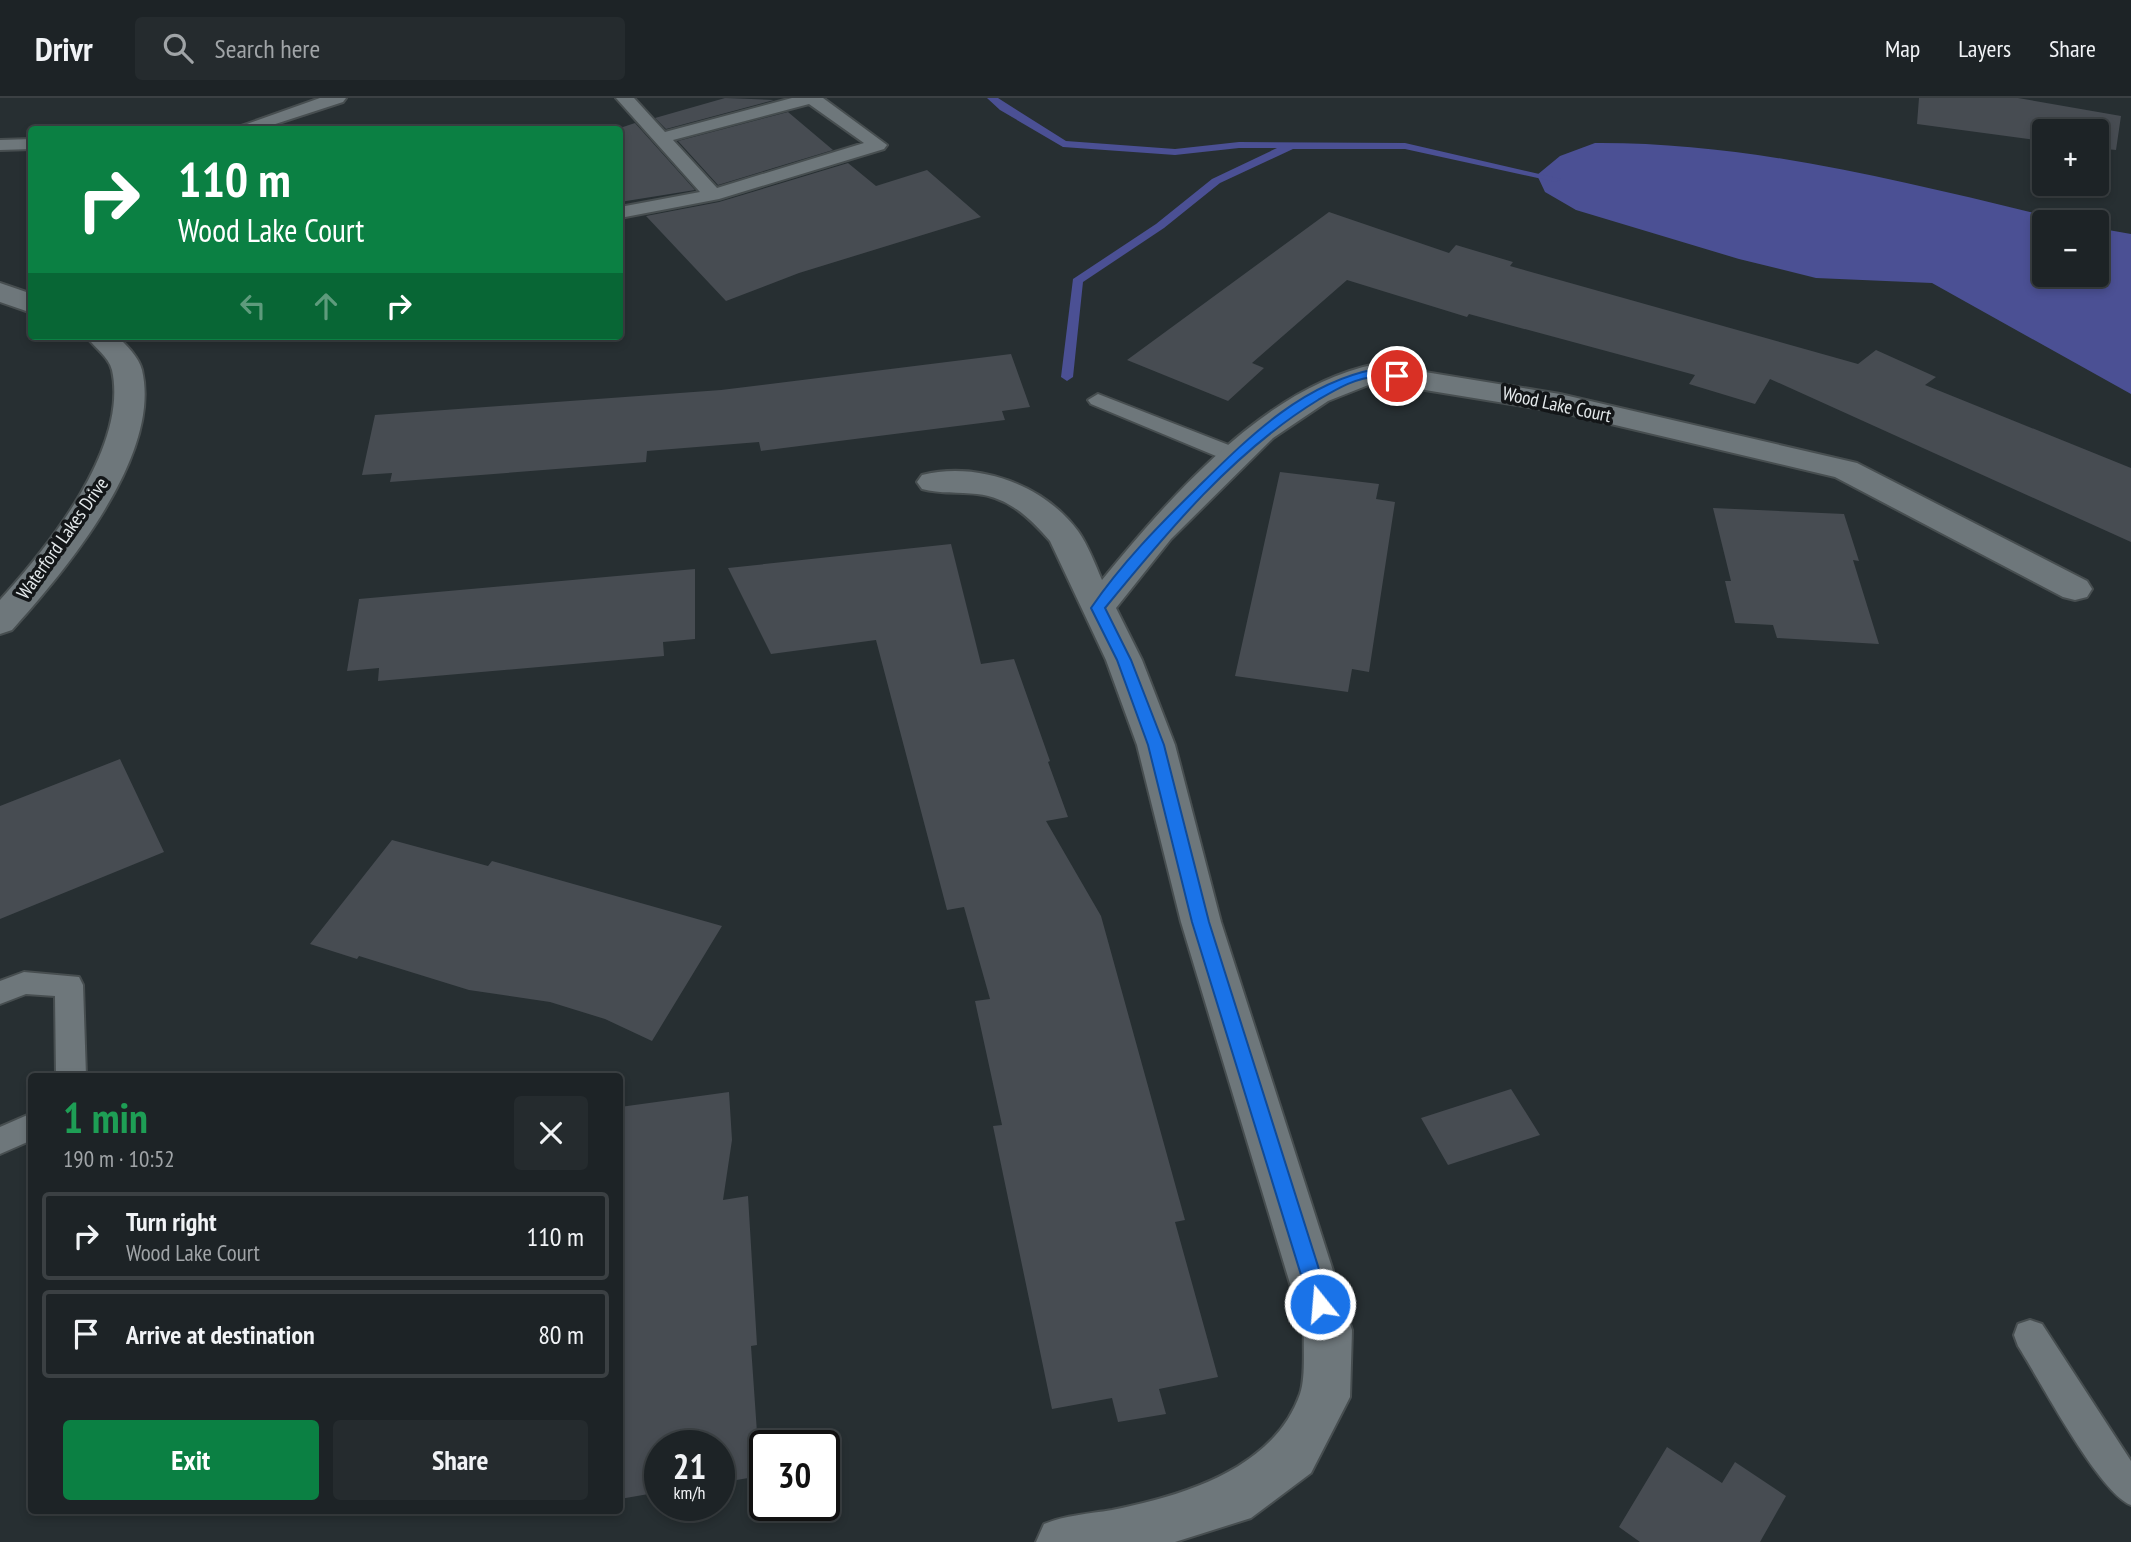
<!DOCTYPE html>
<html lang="en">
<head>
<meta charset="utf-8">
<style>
	:root { --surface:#1d2326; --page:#252b2e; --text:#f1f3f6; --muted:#a0a4a7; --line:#3b4043; --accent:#0b8043 }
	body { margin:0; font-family:"PT Sans Narrow",sans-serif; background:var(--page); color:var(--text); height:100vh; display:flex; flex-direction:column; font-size:26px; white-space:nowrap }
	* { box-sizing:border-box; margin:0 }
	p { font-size:23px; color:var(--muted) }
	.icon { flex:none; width:38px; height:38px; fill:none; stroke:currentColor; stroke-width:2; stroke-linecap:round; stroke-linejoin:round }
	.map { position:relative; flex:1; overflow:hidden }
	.details { position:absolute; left:28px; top:975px; width:595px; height:441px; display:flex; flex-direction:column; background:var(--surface); border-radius:7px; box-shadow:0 4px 10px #0003,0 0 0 2px var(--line) }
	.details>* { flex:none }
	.top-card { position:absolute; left:28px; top:28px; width:595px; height:214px; border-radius:7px; box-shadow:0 4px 10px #0003,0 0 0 2px var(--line); background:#0b8043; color:#fff; overflow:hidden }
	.buttons { position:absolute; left:2032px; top:21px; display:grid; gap:14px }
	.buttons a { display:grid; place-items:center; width:77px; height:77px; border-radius:7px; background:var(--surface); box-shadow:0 4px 10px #0003,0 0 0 2px var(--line); font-size:35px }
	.speed { position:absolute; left:644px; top:1332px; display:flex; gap:14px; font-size:35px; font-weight:700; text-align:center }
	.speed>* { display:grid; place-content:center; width:91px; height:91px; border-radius:50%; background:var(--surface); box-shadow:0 4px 10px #0003,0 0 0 2px var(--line); line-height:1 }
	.speed small { font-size:18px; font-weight:400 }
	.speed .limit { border:4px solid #111; border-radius:10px; background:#fff; color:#111 }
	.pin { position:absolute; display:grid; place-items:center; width:60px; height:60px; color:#fff; margin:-30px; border:4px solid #fff; border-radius:50%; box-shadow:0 2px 7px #0007 }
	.me { position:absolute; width:77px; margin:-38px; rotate:343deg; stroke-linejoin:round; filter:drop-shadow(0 0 5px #0008) }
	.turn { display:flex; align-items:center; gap:24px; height:147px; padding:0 35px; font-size:32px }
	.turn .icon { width:91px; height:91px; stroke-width:2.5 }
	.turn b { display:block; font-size:49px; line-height:60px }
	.lanes { display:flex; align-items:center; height:66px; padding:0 35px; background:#0003; justify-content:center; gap:35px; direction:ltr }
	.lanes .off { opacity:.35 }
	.round { display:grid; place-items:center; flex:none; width:74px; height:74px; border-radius:7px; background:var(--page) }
	.head { display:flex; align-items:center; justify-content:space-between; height:119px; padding:0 35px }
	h1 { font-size:42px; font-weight:600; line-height:52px; color:#1e9e55 }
	.button { display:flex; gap:14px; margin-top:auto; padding:14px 35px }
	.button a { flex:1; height:80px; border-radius:7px; background:var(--accent); color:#fff; font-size:28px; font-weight:600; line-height:80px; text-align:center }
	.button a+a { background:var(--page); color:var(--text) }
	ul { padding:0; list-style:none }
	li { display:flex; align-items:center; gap:21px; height:88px; margin:0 14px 10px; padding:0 21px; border:4px solid var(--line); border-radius:7px }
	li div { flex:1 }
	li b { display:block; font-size:26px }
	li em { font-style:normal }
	header { display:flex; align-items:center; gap:42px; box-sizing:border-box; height:98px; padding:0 35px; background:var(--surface); border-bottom:2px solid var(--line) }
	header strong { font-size:33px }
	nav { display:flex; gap:38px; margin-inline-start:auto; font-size:24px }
	.search { width:490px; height:63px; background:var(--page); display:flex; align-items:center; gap:18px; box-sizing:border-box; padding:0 24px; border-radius:7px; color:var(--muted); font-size:26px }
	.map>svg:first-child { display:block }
	.water { fill:#4b5094 }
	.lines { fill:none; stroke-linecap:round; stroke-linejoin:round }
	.stream { fill:#4b5094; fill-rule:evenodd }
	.building { fill:#474c52 }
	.service-casing { stroke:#474e50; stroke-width:4 }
	.minor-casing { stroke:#474e50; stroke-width:4 }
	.service { fill:#6e777b; fill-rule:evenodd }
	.minor { fill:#6e777b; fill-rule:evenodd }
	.route { fill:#1a73e8; stroke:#114b97; stroke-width:2 }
	.labels { text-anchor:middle; stroke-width:7; stroke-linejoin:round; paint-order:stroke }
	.street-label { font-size:19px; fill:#e4e9eb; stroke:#131618 }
</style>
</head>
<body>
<header>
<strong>Drivr</strong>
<div class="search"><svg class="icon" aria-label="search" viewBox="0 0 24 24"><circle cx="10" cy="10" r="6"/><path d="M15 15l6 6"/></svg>Search here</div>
<nav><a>Map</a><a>Layers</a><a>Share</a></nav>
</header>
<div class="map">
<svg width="2131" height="1444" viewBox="0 0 2131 1444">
	<rect width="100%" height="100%" fill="#272f32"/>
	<!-- water -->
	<path class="water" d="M1595 45C1758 44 1915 87 2072 124H2044V177H2096L2097 130 2131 136V296L1932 185 1816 180 1739 161 1576 112 1545 94 1537 77 1560 58Z"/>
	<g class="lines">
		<!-- stream -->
		<path class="stream" d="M987 0H998L1066 43 1175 51 1239 44 1405 45 1561 81 1556 84 1405 51H1293L1220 85 1164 130 1083 184 1073 279 1067 283 1061 279 1073 181 1156 126 1212 81 1277 50H1239L1175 57 1063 49 1000 12Z"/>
	</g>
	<!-- building -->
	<path class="building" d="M725 0 774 2 666 31 655 20Z
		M1919 0H2018L2121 18 2116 52 2096 50V33H2044V43L1917 26Z
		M788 14 833 52 718 87 678 43Z
		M635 25 695 92 620 104V30Z
		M848 65 876 88 927 72 981 119 799 175 726 203 646 118 719 104Z
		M1329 114 1449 155 1456 147 1513 164 1510 168 1858 266 1876 252 1936 279 1925 287 2131 370V444L1770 281 1755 306 1689 286 1695 277 1469 216 1467 219 1347 182 1252 265 1264 270 1228 303 1127 262Z
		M1011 256 1030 309 1002 313 1005 322 761 353 759 344 647 353 646 364 390 384 392 375 362 377 375 317 721 292Z
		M1280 374 1379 386 1376 401 1395 404 1369 574 1352 571 1348 594 1235 578Z
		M1713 410 1844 416 1859 463 1853 462 1879 546 1777 540 1773 527 1735 525 1725 483H1731Z
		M951 446 981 566 1014 561 1050 663 1048 664 1068 719 1046 723 1101 818 1185 1122 1175 1124 1218 1279 1159 1291 1166 1316 1118 1324 1112 1300 1052 1311 993 1028 1002 1027 975 903 990 901 964 809 947 812 876 542 771 556 728 470Z
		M695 471V541L663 544 664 558 378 583 379 570 347 573 359 501Z
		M120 661 164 754 0 821V708Z
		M392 742 488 768 492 763 722 828 652 943 605 921 550 904 469 892 359 858 357 861 310 846Z
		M1511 991 1540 1037 1448 1067 1421 1020Z
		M729 994 732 1042 723 1102 748 1098 757 1247 751 1248 760 1378 719 1385V1348H660V1394L620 1401V1009Z
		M1667 1349 1722 1385 1735 1364 1786 1398 1760 1444H1640L1619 1429Z"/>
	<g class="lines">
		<!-- service casing -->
		<g class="service-casing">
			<path id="service" d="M320 0H346L343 4 257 32H230Z
				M616 0H634L665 34 792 0H823L887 47 884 51 719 101 620 120V109L700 94ZM809 6 864 45 717 90 673 42Z
				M32 41V51L0 52V42Z
				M1098 296 1244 353 1247 358 1244 363H1228L1091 306 1088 302Z
				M24 874 79 879 83 887 86 978H56L55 898 26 896 0 906V883Z
				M32 1015V1042L0 1056V1029Z
				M2030 1222 2042 1226 2131 1363V1407C2098 1394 2040 1282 2018 1248L2014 1237 2018 1226Z"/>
		</g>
		<!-- minor casing -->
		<g class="minor-casing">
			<path id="minor" d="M0 185 32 196V215L0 204Z
				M86 238H117C126 247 139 259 142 272 162 358 65 473 12 532L0 536V502C48 449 129 349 112 272 109 259 94 249 86 238Z
				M1376 266 1560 296 1857 365 2087 483 2092 491 2087 499 2075 502 2063 499 1835 379 1560 314 1376 284 1328 303 1273 340 1171 441 1116 510 1142 562 1175 647 1221 824 1352 1232 1350 1299 1311 1375 1251 1420 1175 1444H1036L1044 1426C1066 1417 1088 1416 1112 1412 1182 1398 1274 1371 1300 1296 1306 1278 1303 1251 1304 1232L1181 824 1137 647 1106 562 1050 443C1030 420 1008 399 977 396 959 394 940 396 922 391L917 384 922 377C978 363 1044 387 1078 433 1088 447 1095 466 1102 482 1171 398 1266 288 1376 266Z"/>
		</g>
		<!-- service -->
		<use href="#service" class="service"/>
		<!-- minor -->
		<use href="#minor" class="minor"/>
	</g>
	<!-- route -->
	<path class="route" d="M1376 271 1403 278C1395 284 1387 279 1378 279 1358 278 1335 292 1318 302 1233 354 1168 433 1105 510L1131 562 1164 647 1209 824 1330 1206 1327 1213 1320 1215 1313 1213 1310 1206 1192 824 1148 647 1117 562 1091 510C1121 466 1159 427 1197 390 1248 340 1302 285 1376 271Z"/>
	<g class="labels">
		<!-- street labels -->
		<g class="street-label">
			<text transform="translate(1557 306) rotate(12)" y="7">Wood Lake Court</text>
			<text transform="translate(62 440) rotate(-55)" y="7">Waterford Lakes Drive</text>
		</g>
	</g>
</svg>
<div class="buttons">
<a>+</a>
<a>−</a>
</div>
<div class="speed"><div>21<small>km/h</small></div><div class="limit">30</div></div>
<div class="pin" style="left:1397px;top:278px;background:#d93025"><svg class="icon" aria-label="arrive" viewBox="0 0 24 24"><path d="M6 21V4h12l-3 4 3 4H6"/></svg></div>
<svg class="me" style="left:1320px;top:1206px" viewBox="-20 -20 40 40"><circle r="17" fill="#1a73e8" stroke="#fff" stroke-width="3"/><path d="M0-11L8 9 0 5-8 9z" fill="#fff"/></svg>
<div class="top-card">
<div class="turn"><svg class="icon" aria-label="right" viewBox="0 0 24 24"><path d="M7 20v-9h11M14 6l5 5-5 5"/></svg><div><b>110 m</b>Wood Lake Court</div></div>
<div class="lanes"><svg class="icon off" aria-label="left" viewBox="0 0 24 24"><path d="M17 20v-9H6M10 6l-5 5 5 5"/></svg><svg class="icon off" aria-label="ahead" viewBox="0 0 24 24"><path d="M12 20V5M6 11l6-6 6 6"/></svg><svg class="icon" aria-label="right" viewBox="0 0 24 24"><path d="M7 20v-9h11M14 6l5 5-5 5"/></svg></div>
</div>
<section class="details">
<div class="head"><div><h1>1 min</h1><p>190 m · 10:52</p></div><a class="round"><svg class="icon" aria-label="close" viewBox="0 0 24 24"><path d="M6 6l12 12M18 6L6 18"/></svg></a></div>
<ul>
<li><svg class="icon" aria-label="right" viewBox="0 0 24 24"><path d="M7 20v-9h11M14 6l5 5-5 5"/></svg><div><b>Turn right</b><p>Wood Lake Court</p></div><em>110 m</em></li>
<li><svg class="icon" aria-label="arrive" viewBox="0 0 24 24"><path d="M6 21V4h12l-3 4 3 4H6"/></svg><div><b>Arrive at destination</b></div><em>80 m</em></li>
</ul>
<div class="button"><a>Exit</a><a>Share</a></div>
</section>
</div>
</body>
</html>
